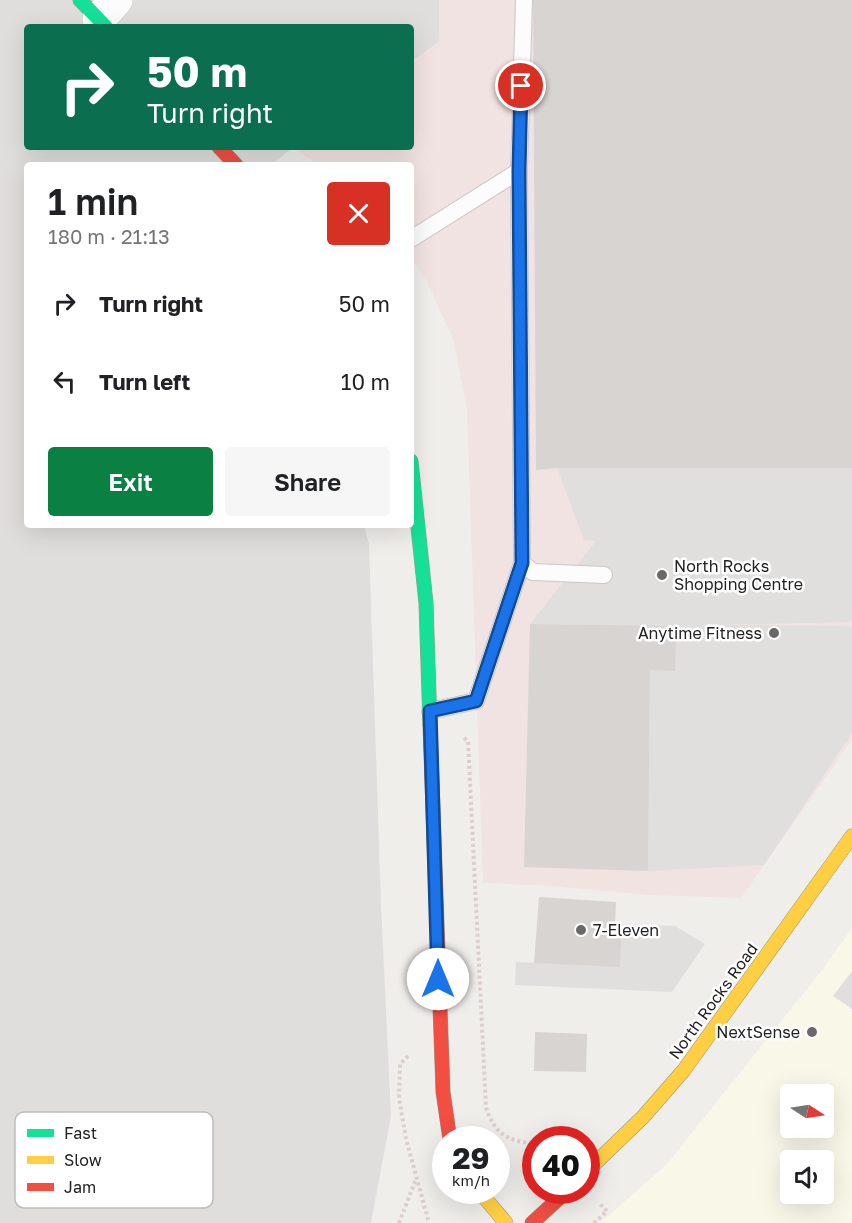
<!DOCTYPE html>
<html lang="en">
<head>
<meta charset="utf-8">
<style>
	:root { --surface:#fff; --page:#f6f6f6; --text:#202124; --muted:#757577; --accent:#0b8043 }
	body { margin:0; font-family:"Golos Text",sans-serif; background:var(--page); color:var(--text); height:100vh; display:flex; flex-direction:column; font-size:22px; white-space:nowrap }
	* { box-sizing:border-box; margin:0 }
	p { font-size:20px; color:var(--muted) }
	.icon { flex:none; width:33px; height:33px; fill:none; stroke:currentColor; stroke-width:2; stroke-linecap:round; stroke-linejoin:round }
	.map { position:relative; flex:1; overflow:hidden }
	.side { position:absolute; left:24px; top:162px; width:390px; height:366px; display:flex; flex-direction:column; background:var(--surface); border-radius:6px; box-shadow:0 6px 24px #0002 }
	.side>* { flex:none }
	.guide { position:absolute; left:24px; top:24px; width:390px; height:126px; border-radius:6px; box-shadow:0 6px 24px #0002; background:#0b6e4f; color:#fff; overflow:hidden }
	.needle { width:39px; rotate:102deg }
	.fabs { position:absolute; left:780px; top:1084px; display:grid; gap:12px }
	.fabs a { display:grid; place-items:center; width:54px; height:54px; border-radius:6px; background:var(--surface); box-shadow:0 6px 24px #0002; font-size:30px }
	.speed { position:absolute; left:432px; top:1126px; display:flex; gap:12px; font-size:30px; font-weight:700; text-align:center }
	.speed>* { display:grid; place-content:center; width:78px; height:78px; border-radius:50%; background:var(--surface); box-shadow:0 6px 24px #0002; line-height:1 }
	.speed small { font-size:15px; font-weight:400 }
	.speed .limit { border:9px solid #d22; background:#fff; color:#111 }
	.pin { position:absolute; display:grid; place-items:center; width:51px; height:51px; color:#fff; margin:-26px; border:3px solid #fff; border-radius:50%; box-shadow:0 2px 6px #0007 }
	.me { position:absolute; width:66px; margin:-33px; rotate:0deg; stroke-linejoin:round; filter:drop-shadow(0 0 4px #0008) }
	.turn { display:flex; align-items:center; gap:21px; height:126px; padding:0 24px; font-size:27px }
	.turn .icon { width:78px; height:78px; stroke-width:2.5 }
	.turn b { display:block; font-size:42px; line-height:51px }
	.round { display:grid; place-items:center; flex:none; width:63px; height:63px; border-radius:6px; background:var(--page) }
	.head { display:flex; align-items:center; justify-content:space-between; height:102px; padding:0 24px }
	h1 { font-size:36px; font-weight:600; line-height:45px }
	.button { display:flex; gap:12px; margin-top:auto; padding:12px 24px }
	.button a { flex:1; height:69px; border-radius:6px; background:var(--accent); color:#fff; font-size:24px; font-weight:600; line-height:69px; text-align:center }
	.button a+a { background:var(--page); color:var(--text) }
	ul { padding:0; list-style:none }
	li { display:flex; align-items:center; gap:18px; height:78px; padding:0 24px }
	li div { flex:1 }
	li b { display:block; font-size:22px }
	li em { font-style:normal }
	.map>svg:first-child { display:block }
	.residential { fill:#dfdedc }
	.commercial { fill:#f1e3e1 }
	.education { fill:#f8f7e8; fill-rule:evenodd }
	.parking { fill:#e0dfde }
	.building { fill:#d7d4d2 }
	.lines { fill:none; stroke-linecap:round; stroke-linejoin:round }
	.lane-casing { stroke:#c9c8c7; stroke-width:18 }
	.street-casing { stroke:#c9c8c7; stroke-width:34 }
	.fast-casing { stroke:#999a82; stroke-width:15 }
	.slow-casing { stroke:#999a82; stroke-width:15 }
	.jam-casing { stroke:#999a82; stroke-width:15 }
	.path { stroke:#dccecd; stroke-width:4; stroke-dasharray:3 3; stroke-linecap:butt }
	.lane { stroke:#fdfcfc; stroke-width:16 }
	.street { stroke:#fdfcfc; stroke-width:33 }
	.fast { stroke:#16e098; stroke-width:14 }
	.slow { stroke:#ffcf43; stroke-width:14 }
	.jam { stroke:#f24e42; stroke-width:14 }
	.route-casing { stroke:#114b97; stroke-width:15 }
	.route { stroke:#1a73e8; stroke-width:10 }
	.poi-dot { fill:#6a6968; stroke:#fff; stroke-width:2 }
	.labels { text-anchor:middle; stroke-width:5; stroke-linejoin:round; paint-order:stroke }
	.poi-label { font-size:16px; fill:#222; stroke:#fff; text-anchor:start }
	.street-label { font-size:16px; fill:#222; stroke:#fff }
	.key { fill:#fff; stroke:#bdbdbd; stroke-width:1.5 }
	.key-label { font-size:16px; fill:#222 }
</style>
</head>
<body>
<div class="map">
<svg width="852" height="1223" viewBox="0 0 852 1223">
	<rect width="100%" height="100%" fill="#f0eeeb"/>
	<!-- residential -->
	<path class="residential" d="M0 0H439V42L411 62V27H27V147H294L271 165H27V525H364L369 544 381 905 391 1116 371 1223H0Z"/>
	<!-- commercial -->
	<path class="commercial" d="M439 0H852V740L741 898 650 895 539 885 483 883 467 410 453 339 427 282 411 258V165H318L293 148 411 147V62L439 42Z"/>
	<!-- education -->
	<path class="education" d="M852 928V1223H600L667 1164 823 969ZM790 1095H824V1128H790ZM790 1161H824V1194H790Z"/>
	<!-- parking -->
	<path class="parking" d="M557 468H852V622L721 625 852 626V733L764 865 648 871 650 670 675 671 677 626 530 624 596 541 584 540Z
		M622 924 675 926 705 944 672 992 515 985 516 962 620 966Z
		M852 971V1009L833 996Z"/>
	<!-- building -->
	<path class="building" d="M533 0H852V468H557L536 470Z
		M530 624 677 626 675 671 650 670 648 871 524 867Z
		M539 897 616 902 615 924H622L620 967 534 963Z
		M535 1032 587 1034 586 1072 534 1071Z"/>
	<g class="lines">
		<!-- lane casing -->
		<g class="lane-casing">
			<path id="lane" d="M519 171 524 0
				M411 239 519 171 522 563 533 572 604 575
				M430 711 476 701 522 563"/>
		</g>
		<!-- street casing -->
		<g class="street-casing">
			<path id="street" d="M99 19 116 0"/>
		</g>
		<!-- fast casing -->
		<g class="fast-casing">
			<path id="fast" d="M80 0 106 27
				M411 461 426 603 430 725"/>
		</g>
		<!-- slow casing -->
		<g class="slow-casing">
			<path id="slow" d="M586 1172 643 1117 684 1070 852 836
				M479 1191 506 1223"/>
		</g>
		<!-- jam casing -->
		<g class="jam-casing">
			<path id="jam" d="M219 147 236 165
				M430 725 443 1092 450 1140
				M532 1223 567 1191"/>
		</g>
		<!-- path -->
		<path class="path" d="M464 738 468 741 486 1108C495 1134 508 1142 536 1143
			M408 1056 400 1064 399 1098 406 1139 429 1223
			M399 1223 416 1179
			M594 1223 607 1211 599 1203"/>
		<!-- lane -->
		<use href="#lane" class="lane"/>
		<!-- street -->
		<use href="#street" class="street"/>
		<!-- fast -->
		<use href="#fast" class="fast"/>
		<!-- slow -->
		<use href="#slow" class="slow"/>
		<!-- jam -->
		<use href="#jam" class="jam"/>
	</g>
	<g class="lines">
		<!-- route casing -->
		<g class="route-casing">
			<path id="route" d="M438 979 430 711 476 701 522 563 519 171 521 86"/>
		</g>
		<!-- route -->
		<use href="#route" class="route"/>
	</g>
	<!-- markers -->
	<g class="poi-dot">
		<circle cx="662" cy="575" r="6"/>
		<circle cx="774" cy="633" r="6"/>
		<circle cx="581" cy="930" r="6"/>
		<circle cx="812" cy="1032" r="6"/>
	</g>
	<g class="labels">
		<!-- poi labels -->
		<g class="poi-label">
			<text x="674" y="572">North Rocks<tspan x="674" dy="18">Shopping Centre</tspan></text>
			<text x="762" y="639" text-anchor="end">Anytime Fitness</text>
			<text x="593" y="936">7-Eleven</text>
			<text x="800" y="1038" text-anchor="end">NextSense</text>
		</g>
		<!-- street labels -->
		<g class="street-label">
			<text transform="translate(713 1001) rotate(-54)" y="6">North Rocks Road</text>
		</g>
	</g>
	<!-- legend -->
	<rect x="15" y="1112" width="198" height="96" rx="9" class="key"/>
	<rect x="27" y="1129" width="27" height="8" fill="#16e098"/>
	<rect x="27" y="1156" width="27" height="8" fill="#ffcf43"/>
	<rect x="27" y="1183" width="27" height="8" fill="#f24e42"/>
	<g class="key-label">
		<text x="64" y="1139">Fast</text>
		<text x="64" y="1166">Slow</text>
		<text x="64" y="1193">Jam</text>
	</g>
</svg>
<div class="fabs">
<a><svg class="needle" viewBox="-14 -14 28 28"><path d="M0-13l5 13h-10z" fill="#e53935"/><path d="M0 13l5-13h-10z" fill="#757577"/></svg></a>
<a><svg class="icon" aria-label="sound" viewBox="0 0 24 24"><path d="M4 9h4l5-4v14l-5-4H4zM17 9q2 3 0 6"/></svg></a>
</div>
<div class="speed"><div>29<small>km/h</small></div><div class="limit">40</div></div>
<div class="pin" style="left:521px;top:86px;background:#d93025"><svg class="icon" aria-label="arrive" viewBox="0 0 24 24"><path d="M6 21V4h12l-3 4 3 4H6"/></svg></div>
<svg class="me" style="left:438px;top:979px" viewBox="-20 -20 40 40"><circle r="19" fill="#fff"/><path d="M0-13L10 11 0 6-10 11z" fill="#1a73e8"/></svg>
<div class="guide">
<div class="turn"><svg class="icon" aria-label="right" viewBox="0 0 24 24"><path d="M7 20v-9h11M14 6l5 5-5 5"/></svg><div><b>50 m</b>Turn right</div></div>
</div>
<section class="side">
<div class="head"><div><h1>1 min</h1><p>180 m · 21:13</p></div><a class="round" style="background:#d93025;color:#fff"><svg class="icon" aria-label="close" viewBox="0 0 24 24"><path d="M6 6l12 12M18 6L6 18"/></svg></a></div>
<ul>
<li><svg class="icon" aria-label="right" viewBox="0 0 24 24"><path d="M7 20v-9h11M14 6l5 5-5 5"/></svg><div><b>Turn right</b></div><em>50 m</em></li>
<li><svg class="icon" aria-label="left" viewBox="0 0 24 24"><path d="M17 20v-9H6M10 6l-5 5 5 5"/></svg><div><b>Turn left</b></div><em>10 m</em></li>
</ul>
<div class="button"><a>Exit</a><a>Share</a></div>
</section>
</div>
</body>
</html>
